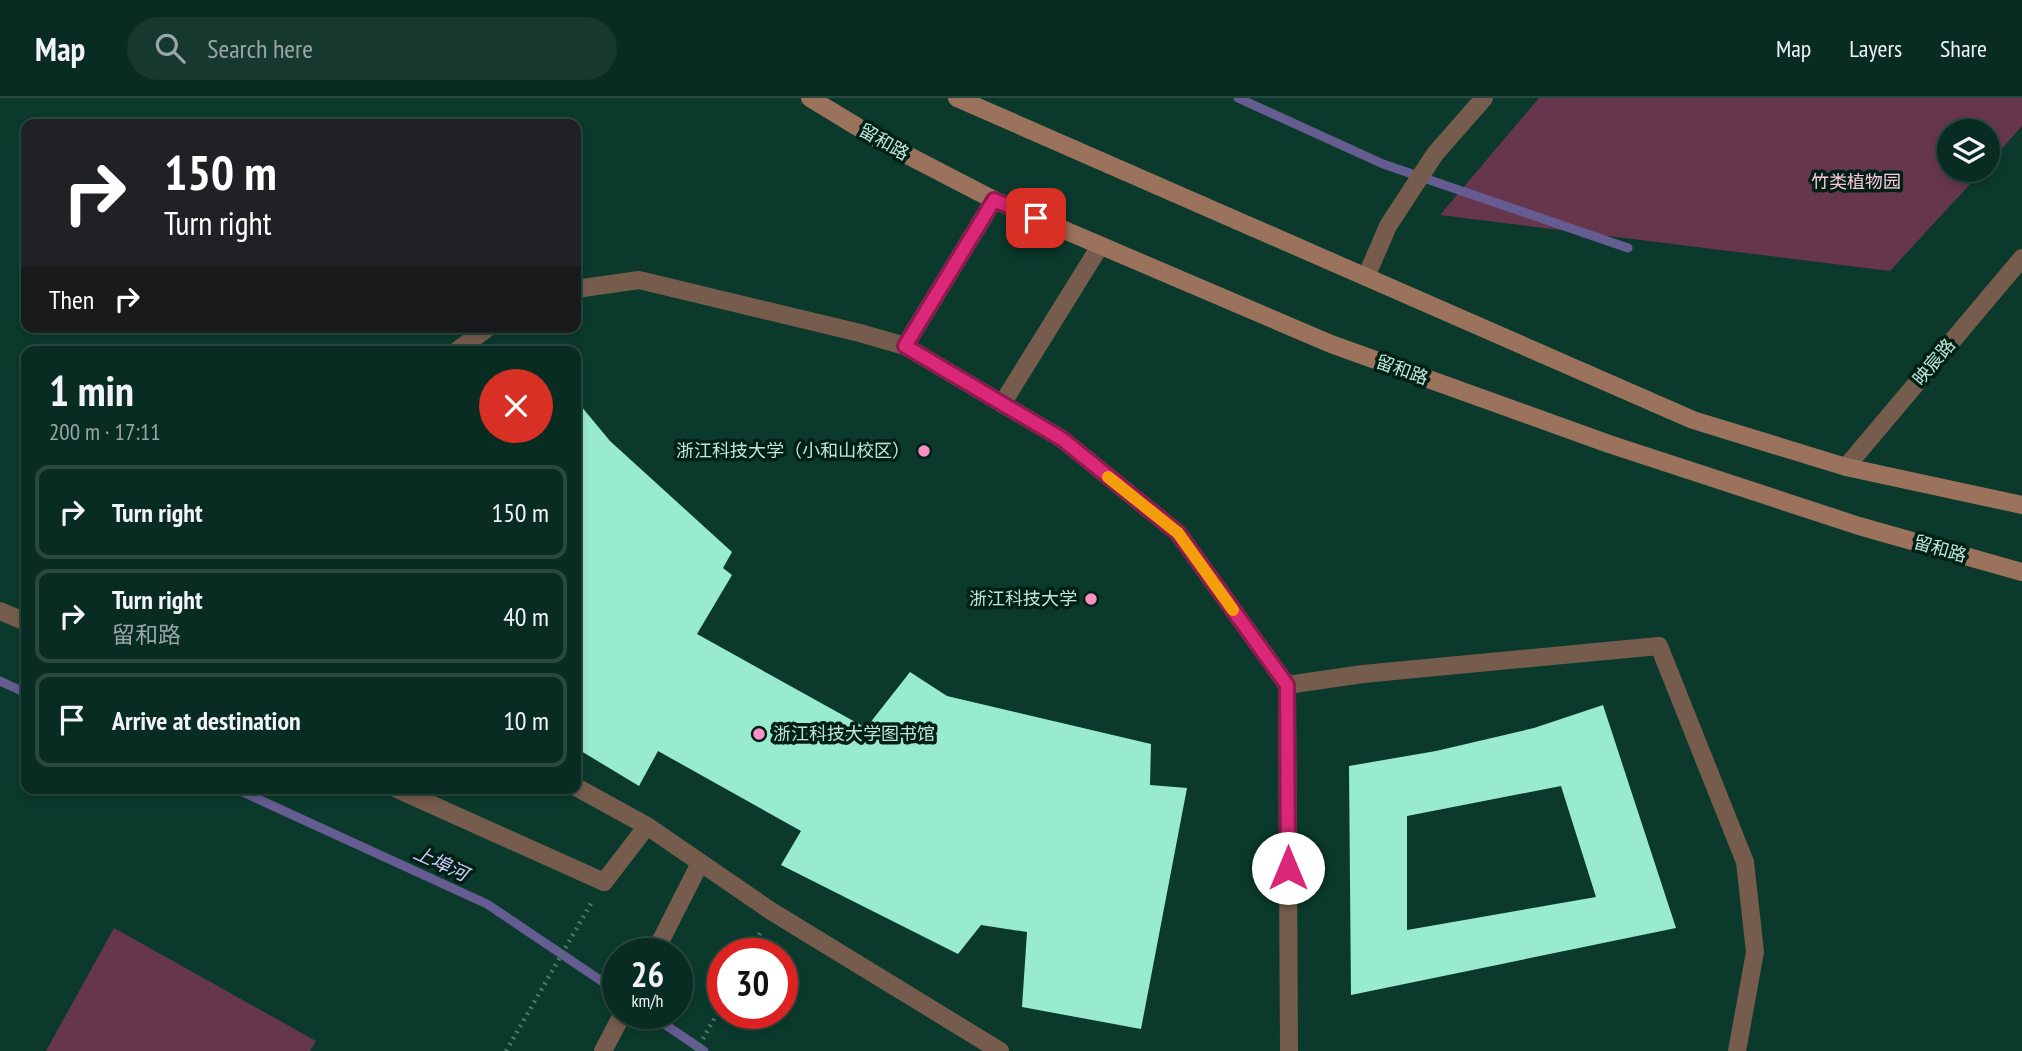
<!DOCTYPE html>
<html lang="en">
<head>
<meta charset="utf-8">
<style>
	:root { --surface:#082c22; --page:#16382f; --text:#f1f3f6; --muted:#98a7a5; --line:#294840 }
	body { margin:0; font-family:"PT Sans Narrow","Noto Sans SC",sans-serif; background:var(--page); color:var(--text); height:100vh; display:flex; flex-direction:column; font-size:26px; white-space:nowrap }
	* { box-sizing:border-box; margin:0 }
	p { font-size:23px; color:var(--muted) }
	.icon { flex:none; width:38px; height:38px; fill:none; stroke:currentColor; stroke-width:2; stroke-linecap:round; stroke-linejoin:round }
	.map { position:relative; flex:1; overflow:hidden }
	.sheet { position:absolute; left:21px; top:248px; width:560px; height:448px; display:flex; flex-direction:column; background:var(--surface); border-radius:14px; box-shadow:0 4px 10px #0003,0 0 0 2px var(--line) }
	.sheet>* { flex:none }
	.guide { position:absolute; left:21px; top:21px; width:560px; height:214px; border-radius:14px; box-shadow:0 4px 10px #0003,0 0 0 2px var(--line); background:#202124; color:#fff; overflow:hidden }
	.tools { position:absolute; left:1937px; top:21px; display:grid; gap:14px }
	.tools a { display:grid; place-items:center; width:63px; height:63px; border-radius:50%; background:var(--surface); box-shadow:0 4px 10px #0003,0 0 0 2px var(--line); font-size:35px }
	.speed { position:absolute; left:602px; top:840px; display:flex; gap:14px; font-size:35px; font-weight:700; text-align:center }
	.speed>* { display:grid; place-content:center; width:91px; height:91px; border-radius:50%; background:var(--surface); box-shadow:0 4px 10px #0003,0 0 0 2px var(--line); line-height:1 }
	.speed small { font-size:18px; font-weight:400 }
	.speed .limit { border:10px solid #d22; background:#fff; color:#111 }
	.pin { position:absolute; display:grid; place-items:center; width:60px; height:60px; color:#fff; margin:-30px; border-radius:14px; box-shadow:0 4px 10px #0006 }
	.me { position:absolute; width:77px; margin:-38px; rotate:0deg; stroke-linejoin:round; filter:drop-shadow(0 0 5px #0008) }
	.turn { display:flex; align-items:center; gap:24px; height:147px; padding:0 28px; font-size:32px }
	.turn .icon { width:91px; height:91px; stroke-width:2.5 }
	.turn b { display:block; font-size:49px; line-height:60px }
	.then { display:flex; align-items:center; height:66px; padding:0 28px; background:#0003; gap:14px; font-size:26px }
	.round { display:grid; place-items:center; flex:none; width:74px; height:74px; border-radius:37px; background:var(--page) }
	.summary { display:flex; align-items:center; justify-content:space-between; height:119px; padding:0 28px }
	h1 { font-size:42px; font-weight:700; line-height:52px }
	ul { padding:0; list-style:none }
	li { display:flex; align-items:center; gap:21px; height:94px; margin:0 14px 10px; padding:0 14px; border:4px solid var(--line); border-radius:14px }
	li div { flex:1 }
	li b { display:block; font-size:26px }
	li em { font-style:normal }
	header { display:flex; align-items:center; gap:42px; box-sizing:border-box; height:98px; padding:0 35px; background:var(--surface); border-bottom:2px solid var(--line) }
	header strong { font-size:33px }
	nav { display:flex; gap:38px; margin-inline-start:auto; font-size:24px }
	.search { width:490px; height:63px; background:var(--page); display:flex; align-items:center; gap:18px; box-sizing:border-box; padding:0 24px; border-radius:38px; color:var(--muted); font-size:26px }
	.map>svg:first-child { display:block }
	.green { fill:#66364d }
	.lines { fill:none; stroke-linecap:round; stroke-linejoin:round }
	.stream { stroke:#655c92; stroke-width:9 }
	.building { fill:#98ebcf; fill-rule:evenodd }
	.path { stroke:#4c786b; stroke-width:4.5; stroke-dasharray:2 5; stroke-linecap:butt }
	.lane { stroke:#765c4d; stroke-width:18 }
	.street { stroke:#765c4d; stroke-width:18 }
	.secondary { stroke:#9b735c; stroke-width:18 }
	.route-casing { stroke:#8e194d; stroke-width:18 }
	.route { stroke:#db2777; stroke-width:12 }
	.slow { stroke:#f59e0b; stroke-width:12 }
	.poi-dot { fill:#fc8fc3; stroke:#002016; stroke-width:2.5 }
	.labels { text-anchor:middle; stroke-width:7; stroke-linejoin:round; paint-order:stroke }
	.street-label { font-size:18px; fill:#bee5d7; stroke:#002016 }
	.park-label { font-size:18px; fill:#fdc6de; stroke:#002016 }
	.poi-label { font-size:18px; fill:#bee5d7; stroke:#002016; text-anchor:end }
	.water-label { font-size:19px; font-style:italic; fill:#d1cbfd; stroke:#002016 }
</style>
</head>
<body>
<header>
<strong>Map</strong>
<div class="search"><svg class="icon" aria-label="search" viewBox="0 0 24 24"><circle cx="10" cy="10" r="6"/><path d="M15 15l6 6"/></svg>Search here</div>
<nav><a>Map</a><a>Layers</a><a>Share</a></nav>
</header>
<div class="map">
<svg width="2022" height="953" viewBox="0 0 2022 953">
	<rect width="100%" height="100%" fill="#0b3a2d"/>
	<!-- green -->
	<path class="green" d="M1539 0H2022V28L1988 66V33H1950V72H1983L1890 173 1440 117Z
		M114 830 316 943 310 953H46Z"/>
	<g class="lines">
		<!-- stream -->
		<path class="stream" d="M1238 0 1383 66 1628 150
			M0 583 26 595
			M236 691 487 806 618 894
			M648 915 704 953"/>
	</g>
	<!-- building -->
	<path class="building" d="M576 302 610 343 732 454 723 470 732 477 697 536 866 630 910 574 947 598 1151 646 1150 687 1187 690 1141 931 1022 909 1027 834 981 827 958 856 781 767 801 733 658 653 639 688 576 650Z
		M1603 607 1676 830 1351 897 1349 668 1436 653 1534 630ZM1561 688 1596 799 1407 832V718Z"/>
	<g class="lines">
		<!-- path -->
		<path class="path" d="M750 856 761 833
			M506 953 593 802
			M696 953 723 905"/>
		<!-- lane -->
		<path class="lane" d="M1366 179 1388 128 1435 56 1484 0
			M0 513 26 524
			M397 691 604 784"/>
		<!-- street -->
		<path class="street" d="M576 191 639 182 860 235 905 248 1062 341 1178 435 1287 587 1289 953
			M905 248 994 102
			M455 254 489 229
			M1002 306 1100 148
			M1846 369 2022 160
			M1287 587 1363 576 1659 548 1745 764 1755 854 1737 953
			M576 689 647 728 771 813 1000 953
			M604 784 647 728
			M654 856 700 765
			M603 953 623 915"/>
		<!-- secondary -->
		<path class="secondary" d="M810 0 884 45 994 102 1331 246 1609 346 1859 428 2022 474
			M957 0 1693 322 1846 369 2022 407"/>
	</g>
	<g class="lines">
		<!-- route casing -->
		<g class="route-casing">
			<path id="route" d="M1036 120 994 102 905 248 1062 341 1178 435 1287 587 1288 770"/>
		</g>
		<!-- route -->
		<use href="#route" class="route"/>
		<!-- slow -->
		<path class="slow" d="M1108 379 1178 435 1233 512"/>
	</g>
	<!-- markers -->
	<g class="poi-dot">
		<circle cx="924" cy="353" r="7"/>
		<circle cx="1091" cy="501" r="7"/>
		<circle cx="759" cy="636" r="7"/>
	</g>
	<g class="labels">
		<!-- street labels -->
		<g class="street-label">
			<text transform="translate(884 44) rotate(30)" y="6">留和路</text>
			<text transform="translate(1934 264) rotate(-50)" y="6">映宸路</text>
			<text transform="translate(1402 272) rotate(20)" y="6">留和路</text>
			<text transform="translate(1940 451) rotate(16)" y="6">留和路</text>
		</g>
		<!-- park labels -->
		<g class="park-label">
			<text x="1856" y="90">竹类植物园</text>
		</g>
		<!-- poi labels -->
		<g class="poi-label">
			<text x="910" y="359">浙江科技大学（小和山校区）</text>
			<text x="1077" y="507">浙江科技大学</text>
			<text x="773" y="642" text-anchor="start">浙江科技大学图书馆</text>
		</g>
		<!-- water labels -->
		<g class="water-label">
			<text transform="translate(441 765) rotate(25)" y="7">上埠河</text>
		</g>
	</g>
</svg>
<div class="tools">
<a><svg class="icon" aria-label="layers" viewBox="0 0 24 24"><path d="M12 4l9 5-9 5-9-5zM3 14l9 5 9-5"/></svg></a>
</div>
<div class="speed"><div>26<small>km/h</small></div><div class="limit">30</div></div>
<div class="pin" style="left:1036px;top:120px;background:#d93025"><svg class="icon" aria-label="arrive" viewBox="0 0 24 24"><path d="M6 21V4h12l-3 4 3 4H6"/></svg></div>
<svg class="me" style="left:1288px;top:770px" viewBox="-20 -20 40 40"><circle r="19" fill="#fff"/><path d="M0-13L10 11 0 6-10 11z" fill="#db2777"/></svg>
<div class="guide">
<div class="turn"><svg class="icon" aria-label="right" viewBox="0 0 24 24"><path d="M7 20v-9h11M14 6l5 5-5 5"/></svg><div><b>150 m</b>Turn right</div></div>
<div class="then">Then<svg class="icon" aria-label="right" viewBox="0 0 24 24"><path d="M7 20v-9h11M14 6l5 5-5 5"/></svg></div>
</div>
<section class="sheet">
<div class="summary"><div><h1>1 min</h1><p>200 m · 17:11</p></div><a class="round" style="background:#d93025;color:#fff"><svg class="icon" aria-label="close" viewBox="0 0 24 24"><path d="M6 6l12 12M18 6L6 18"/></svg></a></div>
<ul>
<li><svg class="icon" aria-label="right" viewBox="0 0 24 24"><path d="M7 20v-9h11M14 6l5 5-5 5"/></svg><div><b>Turn right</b></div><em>150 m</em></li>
<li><svg class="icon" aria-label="right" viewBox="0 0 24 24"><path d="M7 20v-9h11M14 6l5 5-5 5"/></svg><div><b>Turn right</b><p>留和路</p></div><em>40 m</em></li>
<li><svg class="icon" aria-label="arrive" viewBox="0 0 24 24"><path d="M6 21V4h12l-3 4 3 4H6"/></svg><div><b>Arrive at destination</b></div><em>10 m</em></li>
</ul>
</section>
</div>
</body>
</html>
